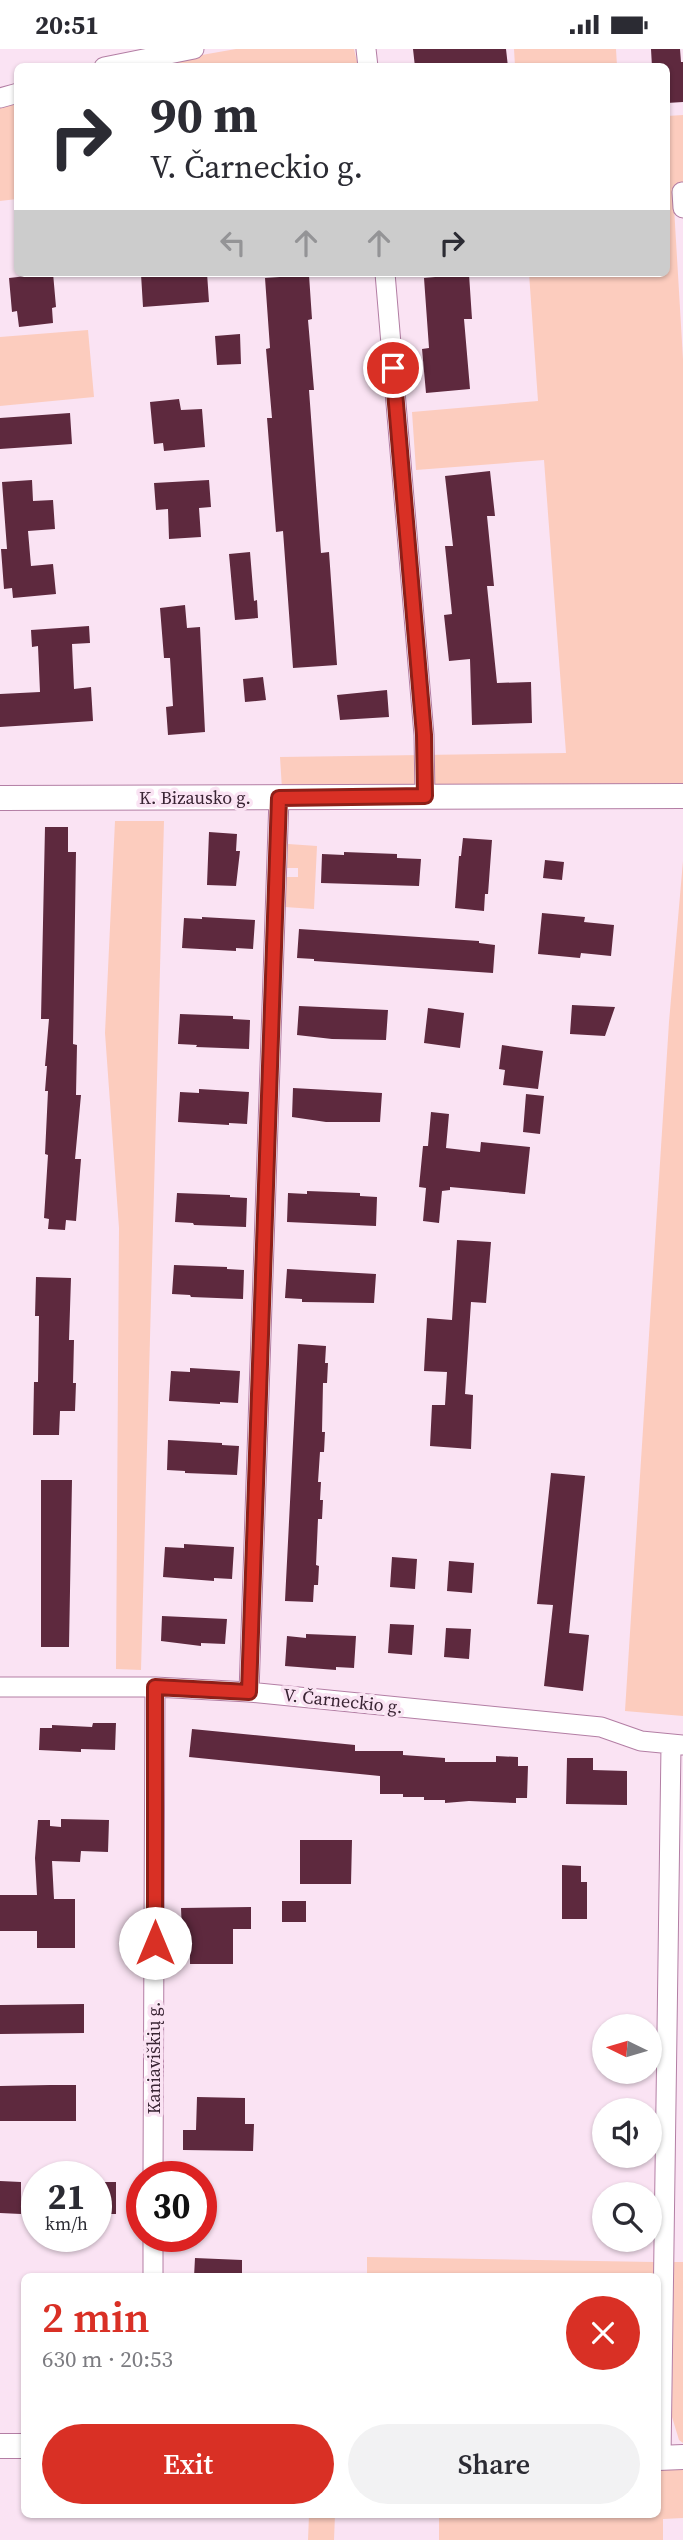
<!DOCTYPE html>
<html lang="en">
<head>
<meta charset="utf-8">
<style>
	:root { --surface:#fff; --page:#f2f2f3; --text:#2b2b33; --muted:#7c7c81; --accent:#d93025 }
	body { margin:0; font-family:"Source Serif 4",serif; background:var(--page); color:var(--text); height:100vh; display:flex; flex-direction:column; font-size:26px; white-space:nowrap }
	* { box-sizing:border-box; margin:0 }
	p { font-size:23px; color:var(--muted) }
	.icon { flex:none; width:38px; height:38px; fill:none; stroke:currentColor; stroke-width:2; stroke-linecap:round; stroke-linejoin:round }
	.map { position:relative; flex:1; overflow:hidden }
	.panel { position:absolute; left:21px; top:2224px; width:640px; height:245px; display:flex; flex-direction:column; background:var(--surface); border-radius:10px; box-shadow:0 2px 5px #0004 }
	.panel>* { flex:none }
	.banner { position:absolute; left:14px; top:14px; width:656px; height:214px; border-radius:10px; box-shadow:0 2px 5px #0004; background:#fff; color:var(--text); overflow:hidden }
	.needle { width:46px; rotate:275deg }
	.fabs { position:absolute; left:592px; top:1965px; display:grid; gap:14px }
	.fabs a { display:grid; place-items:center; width:70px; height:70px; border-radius:50%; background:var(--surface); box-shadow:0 2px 5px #0004; font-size:35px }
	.speed { position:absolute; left:21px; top:2112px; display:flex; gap:14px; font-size:35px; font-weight:700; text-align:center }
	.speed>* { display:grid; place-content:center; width:91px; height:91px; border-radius:50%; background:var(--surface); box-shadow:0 2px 5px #0004; line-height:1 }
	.speed small { font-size:18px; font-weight:400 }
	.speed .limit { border:10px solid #d22; background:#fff; color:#111 }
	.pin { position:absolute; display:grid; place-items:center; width:60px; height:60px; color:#fff; margin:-30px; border:4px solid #fff; border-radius:50%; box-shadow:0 2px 7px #0007 }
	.me { position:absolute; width:77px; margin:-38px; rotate:0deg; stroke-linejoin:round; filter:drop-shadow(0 0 5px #0008) }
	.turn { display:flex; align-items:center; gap:24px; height:147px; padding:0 21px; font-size:32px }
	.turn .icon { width:91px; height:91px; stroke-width:2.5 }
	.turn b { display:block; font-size:49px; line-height:60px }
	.lanes { display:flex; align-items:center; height:66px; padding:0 21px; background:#0003; justify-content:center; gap:35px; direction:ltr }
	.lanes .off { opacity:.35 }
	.round { display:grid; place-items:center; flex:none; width:74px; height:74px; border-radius:37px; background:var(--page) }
	.headline { display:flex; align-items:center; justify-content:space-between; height:119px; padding:0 21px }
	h1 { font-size:42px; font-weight:600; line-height:52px; color:var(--accent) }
	.action { display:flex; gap:14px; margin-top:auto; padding:14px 21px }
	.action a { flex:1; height:80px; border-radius:42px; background:var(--accent); color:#fff; font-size:28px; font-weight:600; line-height:80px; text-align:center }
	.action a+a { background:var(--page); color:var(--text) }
	.status { display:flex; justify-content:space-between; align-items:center; height:49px; padding:0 35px; background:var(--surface); direction:ltr }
	.status svg { height:19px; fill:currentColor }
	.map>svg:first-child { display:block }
	.green { fill:#fcccbe }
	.building { fill:#5e293e }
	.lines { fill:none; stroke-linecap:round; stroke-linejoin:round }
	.minor-casing { stroke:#b37ea4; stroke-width:21 }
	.tertiary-casing { stroke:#b37ea4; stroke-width:26 }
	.minor { stroke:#fff; stroke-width:19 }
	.tertiary { stroke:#fff; stroke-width:24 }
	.route-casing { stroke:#8d1f18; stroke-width:18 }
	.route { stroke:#d93025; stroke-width:12 }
	.labels { text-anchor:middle; stroke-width:7; stroke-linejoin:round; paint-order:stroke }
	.street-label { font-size:18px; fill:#392433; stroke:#fae3f3 }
</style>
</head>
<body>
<div class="status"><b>20:51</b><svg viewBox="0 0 49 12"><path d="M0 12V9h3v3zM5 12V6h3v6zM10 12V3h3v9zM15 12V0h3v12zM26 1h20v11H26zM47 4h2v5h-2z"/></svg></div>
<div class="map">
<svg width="683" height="2491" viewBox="0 0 683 2491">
	<rect width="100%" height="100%" fill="#fae3f3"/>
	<!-- green -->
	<path class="green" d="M236 0H354L358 17 133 18Z
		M514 0H616L617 17H515Z
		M17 54V150L0 152V59Z
		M683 66V138L673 141 683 310V739L282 740 280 708 566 704 544 411 416 421 412 363 538 352 529 224H667V67Z
		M88 281 94 348 0 357V288Z
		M115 772H164L141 1621 116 1620 119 1179 105 984Z
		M288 795 317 797 314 860 285 858 286 828H298V819H287Z
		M683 812V1667L625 1662 669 973Z
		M367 2208 654 2213V2228H367Z
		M673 2213H683V2394L679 2391 672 2368Z
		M658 2416H683V2469L663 2470V2491H439V2468L335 2466 334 2491H308L309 2466H658Z"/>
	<!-- building -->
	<path class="building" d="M413 0H506L508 18H415Z
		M651 0H680L681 13H683V53L667 54V18H652Z
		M53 224 56 258 52 259 53 274 19 278 17 262 12 263 9 229Z
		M161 224H207L209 253 143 258 141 225Z
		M469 225 472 270H464L470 340 426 344 422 300 429 299 424 229Z
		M309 226 312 270 308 271 314 341H309L321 504 329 503 337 616 293 619 283 482 276 483 267 369H272L266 300 270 299 265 229Z
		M240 285 241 315 217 316 215 287Z
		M179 350 181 361 202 360 205 398 164 402 163 394 154 395 150 353Z
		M70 364 72 395 0 400V369Z
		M490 422 495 467H487L494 537H487L497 634 531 633 532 674 472 676 470 610 449 612 444 566 452 565 445 497H453L445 427Z
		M32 431 33 452 53 451 55 480 28 482 31 517 53 515 56 545 13 549 12 539 4 540 1 500H7L2 433Z
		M209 431 211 458 199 459 201 488 169 490 168 460 156 461 154 434Z
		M250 503 254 552 257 551 258 569 235 571 229 505Z
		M185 556 187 579 200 578 205 683 168 686 166 658 173 657 170 609H164L160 559Z
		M89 577 90 594 72 595 74 640 91 638 93 672 0 678V645L40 643 38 597 32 598 31 581Z
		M263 628 266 651 245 653 243 630Z
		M387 641 389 668 340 671 337 646Z
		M45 778H68V803H76L73 995 77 996 76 1046H81L75 1110H81L76 1172 66 1171 65 1181 48 1180 49 1170 44 1169 48 1106 45 1105 48 1042H45L47 1017H45L49 970H41Z
		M209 783 237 785 236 802H240L236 837 207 836Z
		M463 789 492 791 488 845H485L484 862 455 859 459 807H461Z
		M344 803 397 805V809L421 810 419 837 321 834 322 805 344 806Z
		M545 811 564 813 562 831 543 829Z
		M542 864 585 868 584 873 614 876 611 907 581 904 580 909 538 905Z
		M202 868 255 871 253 900 236 899V902L182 899 184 869 202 870Z
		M299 880 479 892V894L495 896 493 924 314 912V910L297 909Z
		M572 956 615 958 605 987 570 985Z
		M299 957 388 961 386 991 332 990 297 986Z
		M428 959 464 964 460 999 424 994Z
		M180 965 233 967V970L250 971 249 1000 196 998 197 996 178 995Z
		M502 996 543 1002 538 1040 503 1036 505 1021 499 1020Z
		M293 1039 382 1044 380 1073H326L292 1068Z
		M199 1040 249 1043 247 1075 229 1074V1076L178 1073 180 1043 199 1044Z
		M526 1045 544 1047 540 1085 523 1083Z
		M431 1063 449 1065 446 1099 480 1103 481 1093 530 1098 525 1145 450 1138V1141L442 1142 439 1174 423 1172 426 1139 419 1138 423 1097H428Z
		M307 1142 360 1144V1147L377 1148 376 1177 287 1173 288 1144 307 1145Z
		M177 1144 230 1146V1148L247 1149 246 1178 194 1176 193 1174 175 1173Z
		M457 1191 491 1193 486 1254 471 1253 465 1345 473 1346 471 1400 430 1397 432 1356H445L447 1323 424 1322 427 1269 452 1271Z
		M174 1216 227 1218V1220L244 1221 243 1250 191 1248 190 1246 172 1245Z
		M287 1220 376 1225 374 1254 302 1253V1250L285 1249Z
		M36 1228 71 1229 69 1291H74L73 1334H76L75 1362H60L59 1386H33L34 1333H38L39 1267H35Z
		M298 1295 326 1297 325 1314H328L327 1334H323L322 1383H325L324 1403H320L318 1433H321L320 1451H323L322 1470H318L316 1516 319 1517 318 1536H314L313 1553 285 1552Z
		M190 1319 240 1322 238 1354 220 1353V1355L169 1352 171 1322 190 1323Z
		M168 1391 222 1394V1396L239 1397 237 1426 185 1424V1422L167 1421Z
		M551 1424 585 1427 569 1584 589 1586 583 1642 544 1637 553 1556 537 1555Z
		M41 1431H72L69 1598H41Z
		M184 1495 234 1498 232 1530 214 1529V1532L163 1528 165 1498 184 1499Z
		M392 1508 417 1510 415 1540 390 1538Z
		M449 1512 474 1514 472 1544 447 1542Z
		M162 1567 227 1570 225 1595 201 1594V1597L161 1592Z
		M390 1575 414 1576 412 1606 388 1604Z
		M446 1579 471 1580 469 1610 444 1608Z
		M306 1585 356 1587 354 1619 336 1618V1621L285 1617 287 1587 306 1589Z
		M93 1674H116L115 1701 81 1700V1703L39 1701 40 1679H52V1676L92 1678Z
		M192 1680 355 1696V1702H403V1706L445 1709V1713H496V1707L518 1708V1717H528L527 1749H516V1754L469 1752 445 1754V1751H424V1748H403V1745H380V1727L189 1708Z
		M567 1709H593V1721L627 1722V1756L566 1755Z
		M61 1770 109 1771 108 1803 81 1802 80 1813 52 1812 54 1850H75V1899H37V1882H0V1846H37L35 1809 38 1771H50V1777L61 1778Z
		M300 1791H352L351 1835H300Z
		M562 1816 581 1817V1833H587V1870H562Z
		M282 1852H306V1873H282Z
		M251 1858V1880H233V1915H190V1882L182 1883 181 1859Z
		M84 1955V1984L0 1985V1956Z
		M50 2036H76V2072H0V2037Z
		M197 2048 245 2049V2075H254L253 2102 183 2101V2081H196Z
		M0 2132 21 2133V2165L0 2164Z
		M96 2133H116V2165H96Z
		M195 2209 242 2211V2228H194Z"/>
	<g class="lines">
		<!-- minor casing -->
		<g class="minor-casing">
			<path id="minor" d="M366 0 368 18
				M104 18 194 0
				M0 49 18 44
				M682 143 683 159
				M385 224 424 686 425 747
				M0 1638H155L249 1643 601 1678 641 1692 683 1696
				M249 1643 279 749
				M153 2128 155 1638
				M153 2228V2188
				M661 2409 671 1697"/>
		</g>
		<!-- tertiary casing -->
		<g class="tertiary-casing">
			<path id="tertiary" d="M0 749 683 747
				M0 2397H24
				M658 2409 683 2408"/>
		</g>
		<!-- minor -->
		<use href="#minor" class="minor"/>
		<!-- tertiary -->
		<use href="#tertiary" class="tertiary"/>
	</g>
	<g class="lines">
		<!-- route casing -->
		<g class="route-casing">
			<path id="route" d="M155 1894V1638L249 1643 279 749 425 747 424 686 393 319"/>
		</g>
		<!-- route -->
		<use href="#route" class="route"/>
	</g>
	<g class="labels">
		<!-- street labels -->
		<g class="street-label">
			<text x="195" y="755">K. Bizausko g.</text>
			<text transform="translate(343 1652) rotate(6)" y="6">V. Čarneckio g.</text>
			<text transform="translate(154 2009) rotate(-90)" y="6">Kaniaviškių g.</text>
		</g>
	</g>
</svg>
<div class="fabs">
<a><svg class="needle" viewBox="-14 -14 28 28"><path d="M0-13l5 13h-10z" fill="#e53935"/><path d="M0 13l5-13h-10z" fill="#7c7c81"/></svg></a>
<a><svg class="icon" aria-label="sound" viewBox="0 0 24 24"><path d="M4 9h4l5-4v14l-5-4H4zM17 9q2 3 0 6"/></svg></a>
<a><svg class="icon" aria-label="search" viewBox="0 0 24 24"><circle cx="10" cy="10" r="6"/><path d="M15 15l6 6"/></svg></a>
</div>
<div class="speed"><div>21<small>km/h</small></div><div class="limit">30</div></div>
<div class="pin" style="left:393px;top:319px;background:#d93025"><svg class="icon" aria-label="arrive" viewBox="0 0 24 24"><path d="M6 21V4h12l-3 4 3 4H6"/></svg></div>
<svg class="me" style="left:155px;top:1894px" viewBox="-20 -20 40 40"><circle r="19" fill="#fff"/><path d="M0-13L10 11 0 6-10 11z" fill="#d93025"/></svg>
<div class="banner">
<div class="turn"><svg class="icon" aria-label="right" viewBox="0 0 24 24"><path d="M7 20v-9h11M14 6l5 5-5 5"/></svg><div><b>90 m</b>V. Čarneckio g.</div></div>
<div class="lanes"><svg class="icon off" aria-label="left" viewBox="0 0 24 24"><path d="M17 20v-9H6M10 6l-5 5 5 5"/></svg><svg class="icon off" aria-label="ahead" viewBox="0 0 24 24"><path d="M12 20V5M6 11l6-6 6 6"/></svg><svg class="icon off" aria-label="ahead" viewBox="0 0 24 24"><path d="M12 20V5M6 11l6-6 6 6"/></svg><svg class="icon" aria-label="right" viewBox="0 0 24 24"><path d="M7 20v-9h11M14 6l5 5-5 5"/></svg></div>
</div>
<section class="panel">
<div class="headline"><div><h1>2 min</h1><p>630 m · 20:53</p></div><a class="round" style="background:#d93025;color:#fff"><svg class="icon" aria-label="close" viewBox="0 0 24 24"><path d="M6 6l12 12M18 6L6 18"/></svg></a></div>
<div class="action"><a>Exit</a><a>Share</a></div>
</section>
</div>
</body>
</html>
